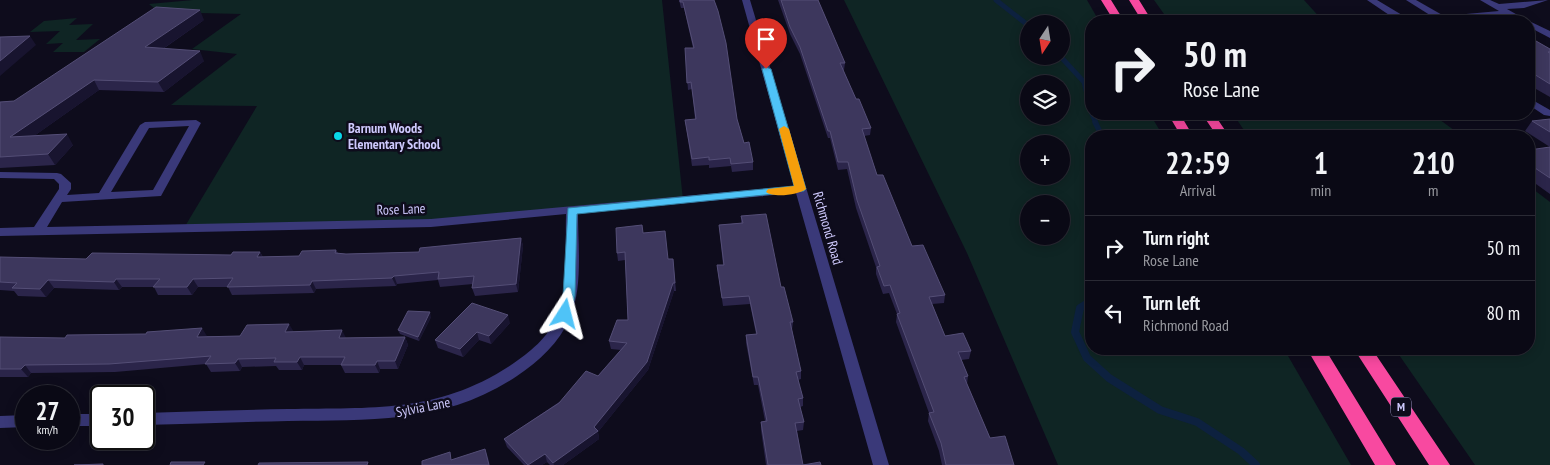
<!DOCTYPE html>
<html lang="en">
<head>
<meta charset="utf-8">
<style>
	:root { --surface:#0a0915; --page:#13121e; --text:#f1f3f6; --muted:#999aa0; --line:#2a2a34 }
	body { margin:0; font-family:"PT Sans Narrow",sans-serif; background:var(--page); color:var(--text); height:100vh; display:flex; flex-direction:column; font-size:19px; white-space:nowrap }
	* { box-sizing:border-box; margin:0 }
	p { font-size:16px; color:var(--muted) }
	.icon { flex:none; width:28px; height:28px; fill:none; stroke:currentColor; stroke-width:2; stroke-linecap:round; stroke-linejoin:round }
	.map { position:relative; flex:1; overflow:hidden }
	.drawer { position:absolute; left:1085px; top:130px; width:450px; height:225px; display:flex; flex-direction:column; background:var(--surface); border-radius:20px; box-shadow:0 2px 12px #0003,0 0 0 1px var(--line) }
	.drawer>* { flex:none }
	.guide { position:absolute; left:1085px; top:15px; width:450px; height:105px; border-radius:20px; box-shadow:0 2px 12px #0003,0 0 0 1px var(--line); background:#0a0915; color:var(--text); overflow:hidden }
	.needle { width:32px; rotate:192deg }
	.tools { position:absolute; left:1020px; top:15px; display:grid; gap:10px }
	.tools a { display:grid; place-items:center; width:50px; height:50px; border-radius:50%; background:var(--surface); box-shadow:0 2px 12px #0003,0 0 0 1px var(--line); font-size:25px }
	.speed { position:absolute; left:15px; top:385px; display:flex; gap:10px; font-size:25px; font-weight:700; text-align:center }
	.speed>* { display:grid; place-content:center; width:65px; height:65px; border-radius:50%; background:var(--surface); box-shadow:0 2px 12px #0003,0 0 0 1px var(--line); line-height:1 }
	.speed small { font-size:12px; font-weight:400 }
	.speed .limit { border:2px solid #111; border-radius:8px; background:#fff; color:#111 }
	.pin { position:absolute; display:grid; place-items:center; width:42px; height:42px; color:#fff; margin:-51px -21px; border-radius:50% 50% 50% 0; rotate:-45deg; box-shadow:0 0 5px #0007 }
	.pin .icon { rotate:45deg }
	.me { position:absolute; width:55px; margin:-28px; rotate:9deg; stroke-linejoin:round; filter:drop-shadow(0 0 4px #0008) }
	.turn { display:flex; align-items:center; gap:18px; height:105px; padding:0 15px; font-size:22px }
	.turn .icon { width:65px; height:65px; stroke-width:2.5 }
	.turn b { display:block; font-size:35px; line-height:42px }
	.eta { display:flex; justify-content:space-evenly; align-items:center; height:85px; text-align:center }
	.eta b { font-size:30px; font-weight:800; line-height:35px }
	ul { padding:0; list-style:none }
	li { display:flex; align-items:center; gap:15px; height:65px; padding:0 15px; border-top:1px solid var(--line) }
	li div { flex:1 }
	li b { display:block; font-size:19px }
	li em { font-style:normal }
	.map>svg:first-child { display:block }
	.green { fill:#0f2524; fill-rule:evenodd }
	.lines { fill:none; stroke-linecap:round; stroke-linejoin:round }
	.stream-far2 { stroke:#0d213f; stroke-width:5 }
	.stream-far1 { stroke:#0d213f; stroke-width:5.5 }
	.stream { stroke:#0d213f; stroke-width:8 }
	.minor { fill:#3a3979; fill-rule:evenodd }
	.highway { fill:#f849a0; fill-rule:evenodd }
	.wall { fill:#2b254a }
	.shaded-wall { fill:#18142f }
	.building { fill:#3d375d; stroke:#544e76 }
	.route { fill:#4fc3f7; stroke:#337fa1 }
	.slow { fill:#f59e0b }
	.poi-dot { fill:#09d6e8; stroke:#0e0c1c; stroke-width:2 }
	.labels { text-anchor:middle; stroke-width:5; stroke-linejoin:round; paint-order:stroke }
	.shield { fill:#0e0c1c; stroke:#9490ba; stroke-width:1 }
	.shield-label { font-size:12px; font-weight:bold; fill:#cec9fd }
	.poi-label { font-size:14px; font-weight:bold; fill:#cec9fd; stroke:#0e0c1c; text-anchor:start }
	.street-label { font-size:14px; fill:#cec9fd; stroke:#0e0c1c }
</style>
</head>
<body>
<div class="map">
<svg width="1550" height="465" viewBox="0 0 1550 465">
	<rect width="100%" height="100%" fill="#0e0c1c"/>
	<!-- green -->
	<path class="green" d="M193 0H662L683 200 462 221 184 228 257 106 171 105 237 54 192 49 241 14 159 12 149 4Z
		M844 0H1087L1099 21H1091V114H1150L1163 136H1091V349H1284L1351 465H1058L967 253ZM1029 24H1061V56H1029ZM1029 84H1061V116H1029ZM1029 144H1061V176H1029ZM1029 204H1061V236H1029Z
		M1154 0H1304L1323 21H1169Z
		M77 18 69 25 93 24 76 40 100 39 84 52H53L63 43 46 44 60 31 30 32 44 21Z
		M1233 114H1432L1462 136H1248Z
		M1529 186 1550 202V465H1475L1395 349H1529Z"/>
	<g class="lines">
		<!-- stream-far2 -->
		<path class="stream-far2" d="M996 0 1029 26
			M1060 56 1084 82 1091 111
			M1092 114 1096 123"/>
		<!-- stream-far1 -->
		<path class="stream-far1" d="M1095 122 1102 136"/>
		<!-- stream -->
		<path class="stream" d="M1091 301 1080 308 1075 332 1087 358 1109 378 1160 410 1197 422 1241 451 1256 465"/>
		<!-- minor -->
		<path class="minor" d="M742 0H750L889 465H873L796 193 578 213C578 247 583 287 570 318 559 343 539 361 517 376 446 424 370 420 288 421 240 422 192 424 144 425V413C192 411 240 410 288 409 373 407 436 414 511 365 529 353 549 337 557 316 569 285 565 247 566 214L431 227 0 236V228L34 227 59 189V184L54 179 0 178V172L57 173 61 174 71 183V189L67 195 99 193 140 125 145 122 196 120 201 123 161 196 62 202 47 227 431 219 794 186ZM189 126 153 190 111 192 149 128Z
			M1367 0H1377L1412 21H1398Z
			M1406 0H1416L1444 16 1499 11 1480 0H1490L1499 4 1548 0 1524 8 1507 9 1528 21H1518L1507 16 1446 21H1415L1419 18 1433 17Z
			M1529 21 1550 31V38L1529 27Z
			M1529 98 1550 110V116L1544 115 1529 105Z
			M69 414H101V426H69Z
			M26 415V427L0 428V416Z"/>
		<!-- highway -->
		<path class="highway" d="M1101 0H1111L1124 21H1114Z
			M1129 0H1139L1152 21H1142Z
			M1168 114H1180L1193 136H1181Z
			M1202 114H1214L1229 136H1217Z
			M1307 349H1325L1396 465H1375Z
			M1354 349H1372L1450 465H1429Z"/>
	</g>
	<!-- wall -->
	<path class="wall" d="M679 0H714L737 119 744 143 753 162V170L732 172 731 166 709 168V165L692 166 685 120 695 119 692 89 688 90 685 48H693L684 8H681Z
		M778 0H818L845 63 844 70H843L856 99 871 128 870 135 864 136 877 175 912 246 945 295 944 303 932 304 945 336 971 351 969 359 961 360 968 376 967 384 990 438 1014 465H942L939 451 928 421 929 413 896 322 897 314 889 293 883 294 876 274V267L856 208 847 169 838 170 830 138H828L800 54 790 34Z
		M204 20 163 49 204 61 164 92 99 90 34 136 73 145 55 165 0 168V102L14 101Z
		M1529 37 1550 49V97L1529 85Z
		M1550 119V194L1529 179V150L1550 147 1525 131 1532 121Z
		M741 216 781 287 793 322 792 330 801 371V379L798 380 803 398V406L800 407 804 422 803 430 797 431 803 465H821H766L761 430V422L765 421 758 385H754L746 343V335L756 334 750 304 723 306 718 273 717 265H723L719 225 741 223Z
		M643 233 668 259H673L676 291H674L648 370 598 432 599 439 563 465H550L547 462 542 465H524L507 447 504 439 598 376 621 350 611 349 609 341 628 320 625 260 618 261 617 253Z
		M521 238 523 246 518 292 475 296 472 288 473 284 440 287 438 280 397 284 396 286 316 289 314 293 232 295 228 287H198L192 295H158L154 287H122L119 290 54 288 46 297 18 296 14 291 0 290V257L86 259 231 255 260 252 263 257 299 256 336 250 338 253 346 254 419 252Z
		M431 317 419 341 400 334 398 330Z
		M510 323 491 344 479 340 463 357 438 348 435 340Z
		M294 332 346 338 405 337 408 345 398 369H380L379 373H345L341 365H304L302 370H279L276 366 242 367 240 371 211 372 206 364 115 372 31 373 28 377H0V337L65 338 207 336H206H240Z"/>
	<!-- shaded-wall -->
	<path class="shaded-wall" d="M200 10 204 20 151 57 145 47Z
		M30 36 36 45 0 76V61Z
		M200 51 204 61 164 92 158 82Z
		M94 80 99 90 17 148 10 137Z
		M67 134 73 145 55 165 48 154Z
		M521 238 523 246 518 292 516 284Z
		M260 252 264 260 257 257Z
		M394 276 397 284 396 286 392 278Z
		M116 279 122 287 119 290 114 282Z
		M193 279 198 287 192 295 187 287Z
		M48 280 54 288 46 297 40 289Z
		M312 281 316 289 314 293 310 285Z
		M673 283 674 291 648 370 598 432 599 439 563 465H554L553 463Z
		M430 312 431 317 419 341 418 337Z
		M508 315 510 323 491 344 489 336Z
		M289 324 294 332H285Z
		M202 328 207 336 202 345 197 337Z
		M342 330 346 338H339Z
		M477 332 479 340 463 357 460 349Z
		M405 337 408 345 398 369 395 361Z
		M300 357 304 365 302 370 297 362Z
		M238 359 242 367 240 371 235 363Z
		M377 361 380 369 379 373 375 365Z
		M25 365 31 373 28 377 21 369Z
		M485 449 488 457 490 465H489Z
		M545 454 547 462 542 465H528Z"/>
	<!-- building -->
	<path class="building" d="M680 0H714L718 11 726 43 737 119 744 143 749 142 753 162 731 164 730 158 709 160V157L692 159 685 120 696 119 691 82 687 83 685 48H694L683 2H680Z
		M781 0H818L845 63H840L856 99H859L871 128 862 129 877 175H883L912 246 923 245 945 295 929 297 945 336 963 333 971 351 958 352 968 376 964 377 990 438 1005 436 1014 465H946L941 443 929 413 934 412 897 314 900 313 890 285 884 286 877 267 880 266 857 200 848 162H838L830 131H828L800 47 790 27Z
		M156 7 200 10 145 47 200 51 158 82 94 80 10 137 67 134 48 154 0 157V102L14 101Z
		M30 36 0 61V37Z
		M1529 37 1550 49V52H1548L1550 53V84L1529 71Z
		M1550 119V132L1532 121Z
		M1550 147V178L1529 164V150Z
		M766 214 781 287H784L793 322H790L801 371 796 372 803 398 798 399 804 422 795 423 803 465 820 462 821 465H768L761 422 767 421 758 377H753L746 335 757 334 749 296 722 298 717 265H724L719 225 743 223 741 216Z
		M642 225 643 233 665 231 668 259H673L675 283H673L647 362 594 427 598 431 553 463 545 454 528 465 504 439 559 403 586 371 598 376 627 343 609 341 617 320H628L625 252 617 253 616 228Z
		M521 238 516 284 472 288 474 276 438 279 439 272 394 276 392 278 312 281 310 285 227 287 233 278 193 279 187 287H153L160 279H116L114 282 48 280 40 289 12 288 17 283 0 282V257L86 259 92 253 231 255 233 252H260L257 257 299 256 302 251 336 250 335 253 346 254 419 252 420 248Z
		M472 303 508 315 489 336 477 332 460 349 435 340Z
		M408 311 430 312 418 337 398 330Z
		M289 324 285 332 342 330 339 338 405 337 395 361H377L375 365H341L345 357H300L297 362H274L276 358 238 359 235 363 205 364 211 356 109 364 25 365 21 369H0V337L65 338 67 335 146 334 147 332 202 328 197 337 240 336 247 325Z
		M485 449 489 465H422V461L450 452 451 460Z
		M171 462H205L203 465H170Z
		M368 462 367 465H258L259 463Z
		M103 464V465H74Z"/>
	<!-- route -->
	<path class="route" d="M766 67 771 69 806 189 804 191 577 214 575 296 570 317H561L559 314 563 296 568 208 794 186 762 69Z"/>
	<!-- slow -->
	<path class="slow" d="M784 126 789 129 806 189C799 195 773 198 766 192L768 189 794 186 779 129Z"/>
	<!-- markers -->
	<circle class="poi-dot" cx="338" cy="136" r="5"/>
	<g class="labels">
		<!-- shield labels -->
		<rect class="shield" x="1391" y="397.5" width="20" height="19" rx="4"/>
		<g class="shield-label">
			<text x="1401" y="411">M</text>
		</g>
		<!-- poi labels -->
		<g class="poi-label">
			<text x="348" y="133">Barnum Woods<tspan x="348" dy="16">Elementary School</tspan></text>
		</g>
		<!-- street labels -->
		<g class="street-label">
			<text transform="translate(401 209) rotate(-2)" y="5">Rose Lane</text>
			<text transform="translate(828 228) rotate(74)" y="5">Richmond Road</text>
			<text transform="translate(423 407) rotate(-11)" y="5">Sylvia Lane</text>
		</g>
	</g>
</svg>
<div class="tools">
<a><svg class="needle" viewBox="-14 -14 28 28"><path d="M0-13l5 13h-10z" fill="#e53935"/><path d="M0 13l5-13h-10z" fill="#999aa0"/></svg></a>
<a><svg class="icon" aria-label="layers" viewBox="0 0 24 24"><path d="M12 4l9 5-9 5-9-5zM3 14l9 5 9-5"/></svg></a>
<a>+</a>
<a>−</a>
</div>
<div class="speed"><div>27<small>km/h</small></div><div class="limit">30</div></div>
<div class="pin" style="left:766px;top:69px;background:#d93025"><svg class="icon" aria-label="arrive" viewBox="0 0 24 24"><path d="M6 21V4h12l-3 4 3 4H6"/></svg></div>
<svg class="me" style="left:565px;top:314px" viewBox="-20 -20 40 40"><path d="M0-17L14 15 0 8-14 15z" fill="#4fc3f7" stroke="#fff" stroke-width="4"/></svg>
<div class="guide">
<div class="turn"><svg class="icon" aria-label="right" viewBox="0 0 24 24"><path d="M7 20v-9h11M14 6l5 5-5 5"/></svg><div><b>50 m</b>Rose Lane</div></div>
</div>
<section class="drawer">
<div class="eta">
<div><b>22:59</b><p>Arrival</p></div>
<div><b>1</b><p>min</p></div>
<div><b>210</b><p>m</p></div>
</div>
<ul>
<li><svg class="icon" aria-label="right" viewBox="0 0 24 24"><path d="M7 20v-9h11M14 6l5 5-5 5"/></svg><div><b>Turn right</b><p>Rose Lane</p></div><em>50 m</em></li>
<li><svg class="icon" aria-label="left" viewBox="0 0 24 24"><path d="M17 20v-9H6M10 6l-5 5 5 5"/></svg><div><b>Turn left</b><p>Richmond Road</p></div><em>80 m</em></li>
</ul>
</section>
</div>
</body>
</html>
